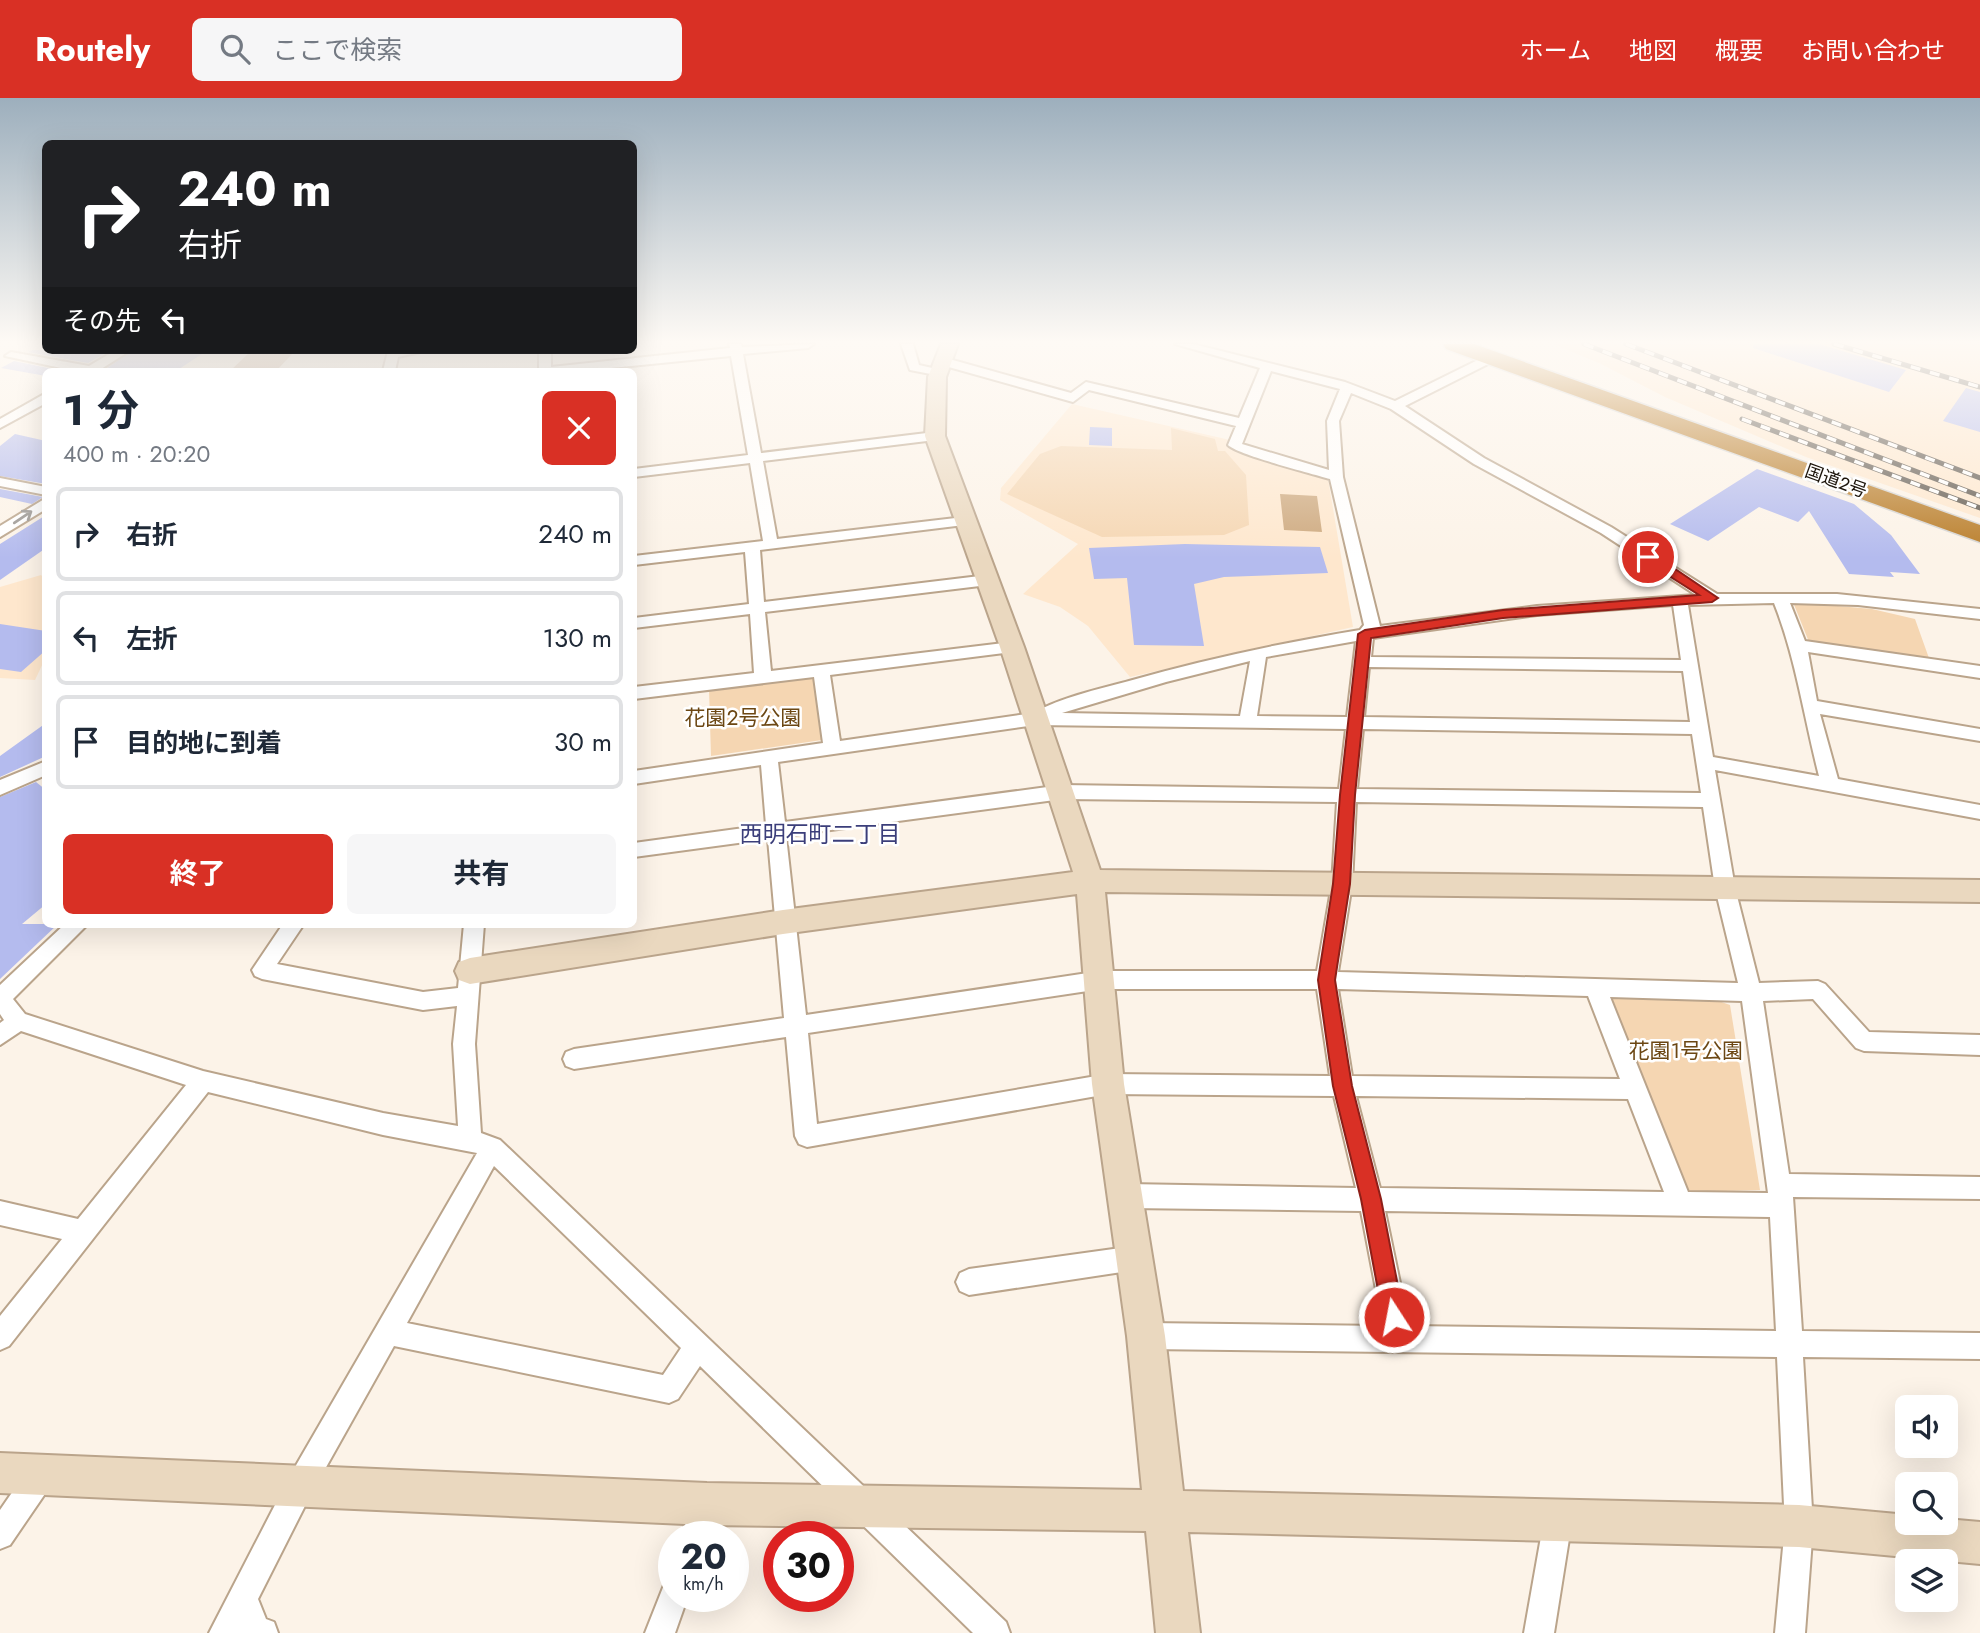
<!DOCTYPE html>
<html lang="ja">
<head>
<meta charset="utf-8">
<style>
	:root { --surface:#fff; --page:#f6f6f7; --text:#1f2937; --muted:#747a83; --line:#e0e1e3; --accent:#d93025 }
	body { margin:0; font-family:Jost,"Noto Sans JP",sans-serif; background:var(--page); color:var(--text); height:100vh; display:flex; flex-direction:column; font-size:26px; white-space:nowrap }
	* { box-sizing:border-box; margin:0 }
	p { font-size:23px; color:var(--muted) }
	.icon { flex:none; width:38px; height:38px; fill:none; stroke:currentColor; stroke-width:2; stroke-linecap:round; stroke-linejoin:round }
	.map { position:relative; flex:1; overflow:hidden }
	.sheet { position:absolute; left:42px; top:270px; width:595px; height:560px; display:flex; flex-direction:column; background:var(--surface); border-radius:10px; box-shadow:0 7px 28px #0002 }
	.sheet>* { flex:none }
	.banner { position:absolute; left:42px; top:42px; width:595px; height:214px; border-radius:10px; box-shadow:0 7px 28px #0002; background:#202124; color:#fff; overflow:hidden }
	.fabs { position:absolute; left:1895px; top:1297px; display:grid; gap:14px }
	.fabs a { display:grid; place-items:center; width:63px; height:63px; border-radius:10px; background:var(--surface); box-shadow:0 7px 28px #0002; font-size:35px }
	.speed { position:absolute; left:658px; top:1423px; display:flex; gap:14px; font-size:35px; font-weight:700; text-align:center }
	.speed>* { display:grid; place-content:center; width:91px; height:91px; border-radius:50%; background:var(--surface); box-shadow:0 7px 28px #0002; line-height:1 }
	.speed small { font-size:18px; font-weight:400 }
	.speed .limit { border:10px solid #d22; background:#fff; color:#111 }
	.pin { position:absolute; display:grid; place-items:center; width:60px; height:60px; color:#fff; margin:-30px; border:4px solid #fff; border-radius:50%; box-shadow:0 2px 7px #0007 }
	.me { position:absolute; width:77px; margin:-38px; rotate:349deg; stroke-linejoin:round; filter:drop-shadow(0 0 5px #0008) }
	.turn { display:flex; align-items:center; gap:24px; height:147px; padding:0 21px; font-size:32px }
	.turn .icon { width:91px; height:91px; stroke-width:2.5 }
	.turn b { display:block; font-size:49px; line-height:60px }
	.then { display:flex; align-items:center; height:66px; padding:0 21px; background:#0003; gap:14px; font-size:26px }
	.round { display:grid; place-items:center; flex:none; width:74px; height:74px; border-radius:10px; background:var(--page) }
	.headline { display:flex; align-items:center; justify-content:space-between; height:119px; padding:0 21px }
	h1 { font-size:42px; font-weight:700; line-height:52px }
	.button { display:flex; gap:14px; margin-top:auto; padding:14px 21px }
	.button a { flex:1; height:80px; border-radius:10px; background:var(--accent); color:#fff; font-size:28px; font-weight:700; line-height:80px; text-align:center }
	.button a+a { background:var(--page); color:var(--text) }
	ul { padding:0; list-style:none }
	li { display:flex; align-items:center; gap:21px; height:94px; margin:0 14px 10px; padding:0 7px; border:4px solid var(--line); border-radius:10px }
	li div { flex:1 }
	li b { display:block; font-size:26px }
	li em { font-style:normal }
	header { display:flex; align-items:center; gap:42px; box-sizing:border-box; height:98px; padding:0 35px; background:var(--accent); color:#fff }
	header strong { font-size:33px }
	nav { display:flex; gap:38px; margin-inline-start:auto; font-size:24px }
	.search { width:490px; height:63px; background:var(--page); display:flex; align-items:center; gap:18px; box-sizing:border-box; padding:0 24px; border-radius:10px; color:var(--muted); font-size:26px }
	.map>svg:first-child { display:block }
	.built { fill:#fee7cd }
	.green { fill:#f5d6b2 }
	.water { fill:#cda87d }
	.building { fill:#b4bbee }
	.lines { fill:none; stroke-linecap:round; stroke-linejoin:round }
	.street-casing { stroke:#baa48b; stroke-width:4 }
	.secondary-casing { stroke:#baa48b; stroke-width:4 }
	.highway-casing { stroke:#d6d5d3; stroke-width:3 }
	.street { fill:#fff; fill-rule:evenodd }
	.secondary { fill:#ead8bf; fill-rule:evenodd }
	.highway { fill:#b97d29; fill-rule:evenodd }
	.rail-casing { stroke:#5f574d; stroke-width:5 }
	.rail { stroke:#fff; stroke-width:3.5; stroke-dasharray:10; stroke-linecap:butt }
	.oneway { stroke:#999591 }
	.route { fill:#d93025; stroke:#8d1f18; stroke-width:2 }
	.labels { text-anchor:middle; stroke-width:5; stroke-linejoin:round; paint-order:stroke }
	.far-street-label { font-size:18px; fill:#1c140b; stroke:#fff }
	.park-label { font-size:21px; fill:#6c4713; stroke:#fff }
	.neighbourhood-label { font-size:23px; fill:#3b3e7a; stroke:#fff }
</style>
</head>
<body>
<header>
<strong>Routely</strong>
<div class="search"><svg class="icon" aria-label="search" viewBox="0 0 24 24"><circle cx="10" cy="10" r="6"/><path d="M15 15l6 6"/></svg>ここで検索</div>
<nav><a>ホーム</a><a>地図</a><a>概要</a><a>お問い合わせ</a></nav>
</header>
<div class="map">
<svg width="1980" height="1535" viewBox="0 0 1980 1535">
	<rect width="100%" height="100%" fill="#fcf3e8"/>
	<!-- built -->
	<path class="built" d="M1553 246H1980V420L1806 359 1665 299 1599 265Z
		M1072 306 1230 342 1227 347 1238 355 1265 360 1328 381 1353 529 1130 579 1088 528 1060 509 1023 496 1078 446 1000 402 1001 390Z
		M41 477 45 481V561L35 582 0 580V489Z"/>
	<!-- green -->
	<path class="green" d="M1171 330 1215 341 1218 353H1225L1246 377 1249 427 1224 437 1102 439 1007 396 1040 356 1061 348 1172 352Z
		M1793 504 1872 511 1915 521 1930 563 1809 544Z
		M813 579 822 642 711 658 709 591Z
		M1611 897 1713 901 1730 907 1760 1092 1686 1094Z"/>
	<!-- water -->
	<path class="water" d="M252 252H296L276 273H230Z
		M1280 396 1317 398 1322 434 1284 432Z"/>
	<!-- building -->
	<path class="building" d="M1753 246H1819L1906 272 1889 294 1753 250Z
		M33 252H111L88 265 28 254Z
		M133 252H208L176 273H103Z
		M14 263 62 273H46V278L1 270Z
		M1966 290 1980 294V334L1943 323Z
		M1090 329 1112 330V348L1089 347Z
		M15 336 46 343V386L0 378V348Z
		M1757 371 1854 406 1891 437 1920 476 1890 474 1894 479 1849 476 1809 413 1798 424 1759 409 1708 443 1670 426Z
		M0 391 43 399 32 406 0 399Z
		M46 417V450L0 482V446Z
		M1185 446 1320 449 1328 475 1224 479 1194 486 1204 548 1134 547 1127 480 1094 481 1089 450Z
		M0 526 46 533V552L21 574 0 571Z
		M46 625V658L0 679V658Z
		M36 684 46 692V806L22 826H58L0 881V699Z"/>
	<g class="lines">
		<!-- street casing -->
		<g class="street-casing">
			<path id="street" d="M729 246H741L742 249 814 246 808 250 743 256 761 355 935 334 942 338 935 342 763 363 777 441 964 419 971 423 964 427 760 452 764 504 988 477 996 482 988 487 765 514 771 573 1012 544 1020 549 1012 554 830 577 840 643 1033 615C1062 599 1096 592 1129 583 1205 561 1282 545 1360 532L1364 527 1330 381C1310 375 1238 357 1228 347L1236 328 1089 292 1073 304 938 266V260L942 259 1071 295 1086 284 1239 320 1260 270 1175 246H1193L1345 284 1395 303 1492 255 1496 256V262L1405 308 1484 360 1611 429 1717 496H1837L1980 511V521L1858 507 1790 505 1805 543 1980 568V580L1808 554 1817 603 1980 631V643L1820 616 1838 681 1980 707V721L1715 672 1735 790 1759 885 1818 883 1825 886 1869 934 1980 937V957L1864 953 1856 950 1813 901 1763 903 1789 1076 1980 1079V1101L1793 1099 1802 1233 1980 1235V1261L1803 1259 1813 1428 1805 1535H1775L1785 1428 1777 1259 1146 1251 1137 1247 1133 1238 1137 1229 1146 1225 1383 1228 1361 1113 1127 1110 1119 1106 1115 1098 1119 1090 1127 1086 1356 1090 1334 998 1108 996 807 1049 799 1046 795 1038 786 939 574 971 566 968 563 961 566 954 574 951 784 920 768 741 634 759V745L766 727 761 667 634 686V673L823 645 814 579 634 601V589L754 575 750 516 634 530V520L749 506 745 454 634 467V458L763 443 750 365 634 379V371L748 357 731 258 581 273H539V252H551V269L730 250ZM1271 273 1340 291 1327 323 1329 372 1242 346ZM1351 295 1391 311 1474 366 1601 435 1696 497 1537 508 1380 528 1343 379 1339 323ZM1774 505C1796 560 1804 620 1819 678L1713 659 1688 507ZM1673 507 1681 562 1371 559 1373 540 1537 517ZM1356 543 1347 619 1257 618 1266 559ZM1250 563 1240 618 1062 615 1166 584ZM1369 569 1683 573 1690 624 1364 619ZM1035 627 1346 631 1339 691 1062 687 785 724 778 664ZM1363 631 1692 636 1701 695 1357 691ZM1062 701 1337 704 1332 786 1317 873H1101L806 917 786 738ZM1356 704 1703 709 1715 790 1738 885 1338 874 1352 786ZM1101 891H1317L1330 978 1108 976 817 1026 808 935ZM1338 891 1588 898 1620 981 1352 978ZM1610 899 1742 903 1768 1095 1688 1094ZM1356 998 1628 1001 1664 1094 1380 1090ZM1385 1113 1770 1119 1776 1233 1409 1228Z
				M901 246H913L919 267 941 272V278L910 272Z
				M116 252H131L98 273H75L5 258 11 254 89 268Z
				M430 252 398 259 395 273H383L388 253Z
				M46 295V305L0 330V321Z
				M0 380 46 389V397L0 388Z
				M46 400V411L0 439V428Z
				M46 663V677L0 697V682Z
				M65 826H88L13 901 25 916 203 973 383 1015 458 1028 453 946 457 908 423 912 262 881 255 878 252 872 283 826H304L277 866 423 894 458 890 464 826H484L475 946 481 1035 500 1042 1006 1524 1010 1535H973L700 1268 678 1301 669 1305 394 1248 311 1396 258 1501 266 1521 274 1524 278 1535H209L291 1376 477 1055 383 1037 208 994 9 1248 0 1252V1218L62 1141 0 1127V1103L78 1121 186 987 21 933 0 947V925L4 922 0 916V887ZM494 1068 681 1250 663 1277 407 1225Z
				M1135 1148 1144 1151 1147 1160 1144 1169 1135 1172 969 1197 960 1193 956 1184 960 1175 969 1171Z
				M41 1363 51 1367 55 1377 51 1387 10 1447 0 1451V1412L31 1367Z
				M707 1392 717 1396 721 1406 709 1438H681L697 1396Z
				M1558 1408 1568 1412 1572 1422 1554 1535H1524L1544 1422 1548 1412Z
				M674 1482V1498H688L675 1535H645L664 1487Z"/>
		</g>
		<!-- secondary casing -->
		<g class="secondary-casing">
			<path id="secondary" d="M941 246H958L946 279 945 338 1024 549 1100 772 1980 782V804L1105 794 1124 986 1165 1238 1183 1393 1799 1407 1908 1417V1424H1946V1421L1980 1424V1466L1799 1449 1188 1434 1200 1535H1156L1146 1433 707 1427 0 1395V1355L707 1385 1142 1392 1127 1238 1092 986 1077 796 783 836 470 886 459 882 455 873 459 864 470 860 783 812 1073 774 1000 549 925 338 928 279Z"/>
		</g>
		<!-- highway casing -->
		<g class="highway-casing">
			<path id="highway" d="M1443 246H1474L1980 427V444L1446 251Z"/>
		</g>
		<!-- street -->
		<use href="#street" class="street"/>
		<!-- secondary -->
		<use href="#secondary" class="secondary"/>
		<!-- highway -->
		<use href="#highway" class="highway"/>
		<!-- rail casing -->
		<g class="rail-casing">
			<path id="rail" d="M1584 246 1980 398
				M1626 246 1980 380
				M1834 246 1980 289
				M1742 321 1980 410"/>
		</g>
		<!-- rail -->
		<use href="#rail" class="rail"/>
	</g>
	<!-- one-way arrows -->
	<defs><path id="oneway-shaft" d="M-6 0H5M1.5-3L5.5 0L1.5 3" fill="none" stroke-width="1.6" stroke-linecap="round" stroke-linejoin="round" transform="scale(1.75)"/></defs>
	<use class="oneway" href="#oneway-shaft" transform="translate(23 419) rotate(-34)"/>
	<!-- sky -->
	<linearGradient id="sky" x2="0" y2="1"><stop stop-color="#9dafbd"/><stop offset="0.53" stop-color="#fefaf5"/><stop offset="1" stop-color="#fefaf5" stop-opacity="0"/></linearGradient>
	<rect width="1980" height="460" fill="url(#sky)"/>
	<!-- route -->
	<path class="route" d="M1644 456H1653L1718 500 1712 504 1503 520 1371 540 1355 697 1350 786 1335 882 1352 988 1381 1101 1404 1219 1401 1226 1394 1229 1386 1226 1383 1219 1361 1101 1333 988 1318 882 1333 786 1340 697 1358 536 1365 532 1503 512 1699 497 1644 462Z"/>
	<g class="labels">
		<!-- far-street labels -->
		<g class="far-street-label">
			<text transform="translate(1836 383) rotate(20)" y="6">国道2号</text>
		</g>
		<!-- park labels -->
		<g class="park-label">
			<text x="743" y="627">花園2号公園</text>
			<text x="1686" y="960">花園1号公園</text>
		</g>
		<!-- neighbourhood labels -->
		<g class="neighbourhood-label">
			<text x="820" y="744">西明石町二丁目</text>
		</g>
	</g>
</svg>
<div class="fabs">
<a><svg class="icon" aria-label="sound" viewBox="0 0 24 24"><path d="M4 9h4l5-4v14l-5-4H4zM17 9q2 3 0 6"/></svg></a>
<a><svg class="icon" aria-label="search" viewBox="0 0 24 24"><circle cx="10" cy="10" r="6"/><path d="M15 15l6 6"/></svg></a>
<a><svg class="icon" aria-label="layers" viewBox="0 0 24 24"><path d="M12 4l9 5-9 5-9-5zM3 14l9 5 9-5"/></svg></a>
</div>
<div class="speed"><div>20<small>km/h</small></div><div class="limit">30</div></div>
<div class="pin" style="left:1648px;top:459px;background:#d93025"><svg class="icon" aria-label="arrive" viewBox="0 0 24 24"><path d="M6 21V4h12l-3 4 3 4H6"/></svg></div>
<svg class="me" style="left:1394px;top:1219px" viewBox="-20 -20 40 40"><circle r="17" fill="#d93025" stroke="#fff" stroke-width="3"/><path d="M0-11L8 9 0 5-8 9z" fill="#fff"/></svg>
<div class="banner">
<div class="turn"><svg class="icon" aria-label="right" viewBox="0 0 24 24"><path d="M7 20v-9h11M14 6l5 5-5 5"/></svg><div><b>240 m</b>右折</div></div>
<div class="then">その先<svg class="icon" aria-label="left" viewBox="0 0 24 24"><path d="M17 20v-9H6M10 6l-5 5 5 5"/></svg></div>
</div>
<section class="sheet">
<div class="headline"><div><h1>1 分</h1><p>400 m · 20:20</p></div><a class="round" style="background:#d93025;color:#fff"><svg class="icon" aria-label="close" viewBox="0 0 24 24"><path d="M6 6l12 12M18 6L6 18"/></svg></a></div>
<ul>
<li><svg class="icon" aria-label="right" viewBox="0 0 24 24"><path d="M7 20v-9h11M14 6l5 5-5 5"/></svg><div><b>右折</b></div><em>240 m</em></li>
<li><svg class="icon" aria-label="left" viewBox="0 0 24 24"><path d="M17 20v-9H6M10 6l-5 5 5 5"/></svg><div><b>左折</b></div><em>130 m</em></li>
<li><svg class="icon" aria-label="arrive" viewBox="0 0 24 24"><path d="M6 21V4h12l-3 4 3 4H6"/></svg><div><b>目的地に到着</b></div><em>30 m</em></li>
</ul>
<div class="button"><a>終了</a><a>共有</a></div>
</section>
</div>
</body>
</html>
